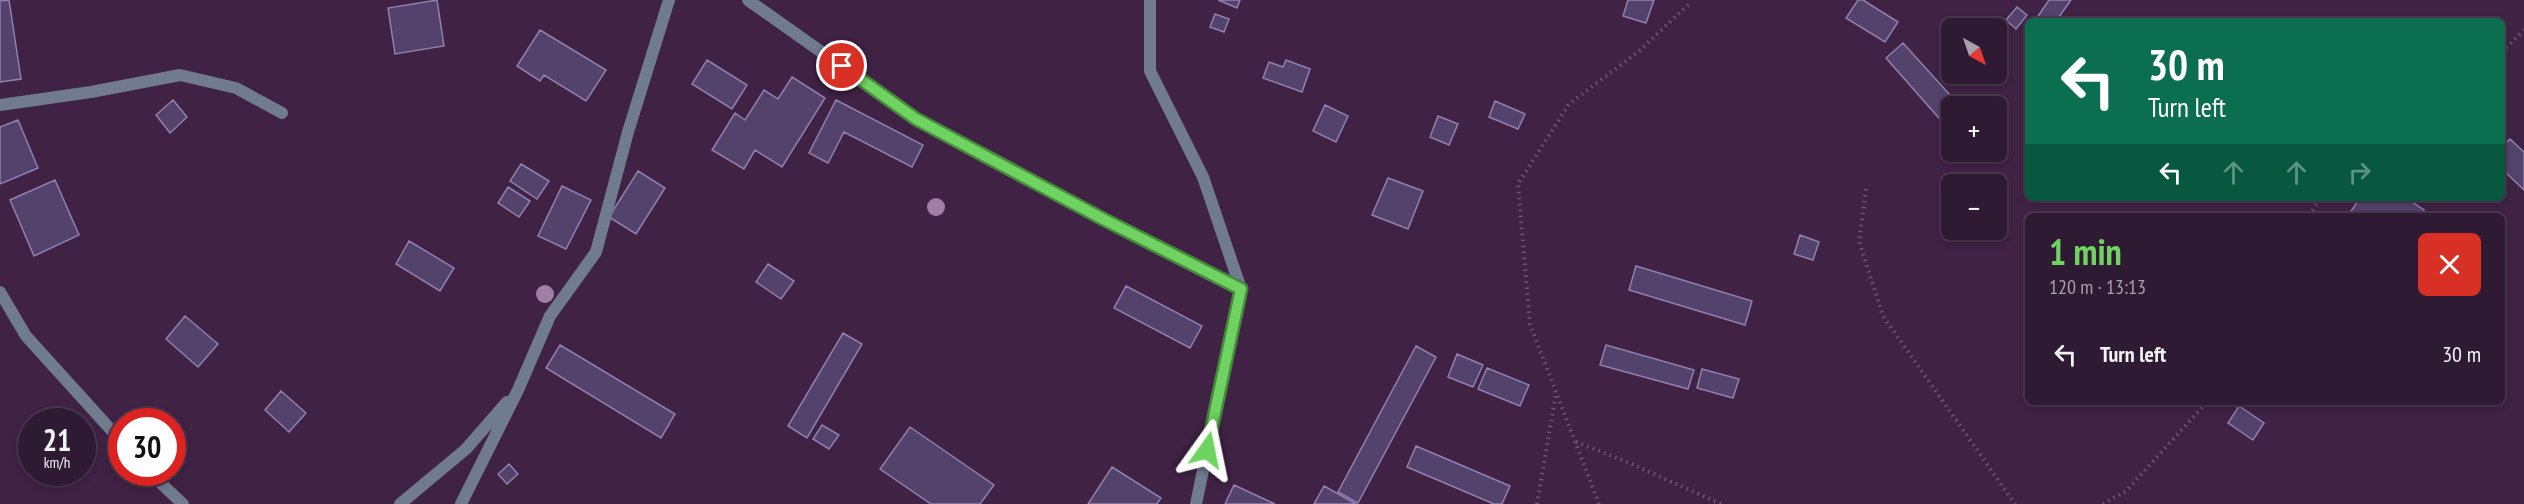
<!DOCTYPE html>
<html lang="en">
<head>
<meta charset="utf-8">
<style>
	:root { --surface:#2f1a33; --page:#37233b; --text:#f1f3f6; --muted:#a7a1ac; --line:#4a384e; --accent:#6ed360 }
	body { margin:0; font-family:"PT Sans Narrow",sans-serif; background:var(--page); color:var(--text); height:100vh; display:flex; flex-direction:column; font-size:22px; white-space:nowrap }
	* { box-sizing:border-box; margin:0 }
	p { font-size:20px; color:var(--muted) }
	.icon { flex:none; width:33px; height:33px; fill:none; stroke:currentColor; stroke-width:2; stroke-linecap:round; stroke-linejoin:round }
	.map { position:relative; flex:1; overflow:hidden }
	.sheet { position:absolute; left:2025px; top:213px; width:480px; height:192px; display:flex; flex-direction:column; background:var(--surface); border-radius:9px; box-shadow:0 3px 9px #0003,0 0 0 2px var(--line) }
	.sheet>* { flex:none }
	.top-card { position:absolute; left:2025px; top:18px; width:480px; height:183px; border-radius:9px; box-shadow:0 3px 9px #0003,0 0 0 2px var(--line); background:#0b6e4f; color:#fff; overflow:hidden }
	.needle { width:39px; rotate:140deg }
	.buttons { position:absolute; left:1941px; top:18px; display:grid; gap:12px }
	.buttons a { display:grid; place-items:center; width:66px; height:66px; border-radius:9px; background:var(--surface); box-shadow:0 3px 9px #0003,0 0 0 2px var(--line); font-size:30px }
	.speed { position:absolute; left:18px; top:408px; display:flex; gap:12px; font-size:30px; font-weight:700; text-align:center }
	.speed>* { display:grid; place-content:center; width:78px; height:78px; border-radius:50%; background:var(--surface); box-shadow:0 3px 9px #0003,0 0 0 2px var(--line); line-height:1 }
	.speed small { font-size:15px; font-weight:400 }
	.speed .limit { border:9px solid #d22; background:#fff; color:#111 }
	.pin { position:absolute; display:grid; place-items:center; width:51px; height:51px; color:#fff; margin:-26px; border:3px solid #fff; border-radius:50%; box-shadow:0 2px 6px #0007 }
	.me { position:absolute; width:66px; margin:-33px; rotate:12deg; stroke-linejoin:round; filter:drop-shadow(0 0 4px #0008) }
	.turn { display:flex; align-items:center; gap:21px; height:126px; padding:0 24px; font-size:27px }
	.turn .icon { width:78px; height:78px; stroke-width:2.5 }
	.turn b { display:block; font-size:42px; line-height:51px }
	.lanes { display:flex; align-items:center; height:57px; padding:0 24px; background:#0003; justify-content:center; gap:30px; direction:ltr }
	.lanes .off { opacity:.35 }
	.round { display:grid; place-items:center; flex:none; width:63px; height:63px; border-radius:9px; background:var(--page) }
	.head { display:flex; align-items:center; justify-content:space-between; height:102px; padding:0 24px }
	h1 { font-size:36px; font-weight:600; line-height:45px; color:var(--accent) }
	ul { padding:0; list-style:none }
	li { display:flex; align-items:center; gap:18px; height:78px; padding:0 24px }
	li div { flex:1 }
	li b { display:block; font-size:22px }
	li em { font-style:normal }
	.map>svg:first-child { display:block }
	.building { fill:#53436c; stroke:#9180ad; stroke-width:1.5 }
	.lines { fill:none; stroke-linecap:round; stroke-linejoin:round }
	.path { stroke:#705674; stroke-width:4; stroke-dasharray:1.5 4.5; stroke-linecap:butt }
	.street { stroke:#707b8e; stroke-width:12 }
	.tree { fill:#a07ea6 }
	.route-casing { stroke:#48893e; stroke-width:15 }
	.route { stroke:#6ed360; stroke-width:10 }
</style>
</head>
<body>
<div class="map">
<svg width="2524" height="504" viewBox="0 0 2524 504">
	<rect width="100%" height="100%" fill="#3f2244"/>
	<!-- building -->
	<path class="building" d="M9 0 21 79 0 82V1Z
		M437 0 444 46 395 54 388 8Z
		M1218 0H1240L1237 8Z
		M1628 0H1654L1646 23 1623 16Z
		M1858 0H1863L1898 22 1885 42 1846 18Z
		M2049 0H2071L2056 21H2039L2036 19Z
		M2017 7 2027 15 2016 29 2006 20Z
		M1215 14 1229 19 1224 32 1210 27Z
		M540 30 606 70 586 101 544 75 540 81 517 66Z
		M1903 43 1960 106H1952V120L1945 125 1886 58Z
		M707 60 747 85 732 109 692 84Z
		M1286 60 1310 69 1302 92 1263 78 1269 62 1283 67Z
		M792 77 825 98 782 167 755 150 744 169 712 150 735 113 745 120 764 90 778 99Z
		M173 100 187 117 170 133 156 115Z
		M836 100 923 145 912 167 844 132 828 163 809 153Z
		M1495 101 1525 114 1518 129 1489 117Z
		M1325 105 1348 116 1336 142 1313 131Z
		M1438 116 1458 124 1449 145 1430 137Z
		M18 120 38 168 0 184V127Z
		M2510 139 2524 152V190L2502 169V147Z
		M521 164 549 181 537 199 510 181Z
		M638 171 665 188 636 234 609 217Z
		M1388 178 1423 191 1408 229 1372 215Z
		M55 180 79 235 34 256 10 200Z
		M562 186 591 200 566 249 538 236Z
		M508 187 530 201 519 217 498 203Z
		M2360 198H2406L2424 210 2420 216H2352L2349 214Z
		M1800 235 1819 242 1813 260 1794 254Z
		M409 241 454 268 440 291 396 264Z
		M768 264 794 281 781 299 756 282Z
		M1636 266 1752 301 1745 325 1629 290Z
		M1126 286 1202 326 1190 348 1114 308Z
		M185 316 218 344 198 367 166 339Z
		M843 333 862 344 807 438 788 426Z
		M560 345 675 414 661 438 546 368Z
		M1606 345 1694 370 1688 389 1600 365Z
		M1416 346 1436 357 1358 503 1338 492Z
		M1457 354 1483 365 1473 387 1448 377Z
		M1487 368 1529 385 1520 406 1478 389Z
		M1702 369 1739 379 1733 398 1697 388Z
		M281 391 306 413 289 432 265 410Z
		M2239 406 2264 423 2253 440 2228 423Z
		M822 425 839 435 829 449 813 439Z
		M910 427 994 485 980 504H931L880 469Z
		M1416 446 1510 486 1502 504H1494L1407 467Z
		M509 464 518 474 507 484 498 474Z
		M1112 467 1161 498 1157 504H1088Z
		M1234 485 1275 504H1225Z
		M1324 486 1356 504H1314Z"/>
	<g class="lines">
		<!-- path -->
		<path class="path" d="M2502 52 2524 30
			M1866 189 1859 241 1883 316 2015 504
			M2310 216 2319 198
			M1576 442 1625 461 1721 504
			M1537 504 1556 393
			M1599 504 1530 324 1518 184 1569 104 1638 52 1691 2
			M2103 504 2126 491 2207 402"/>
		<!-- street -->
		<path class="street" d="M748 0 916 119 1103 219 1241 289
			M1150 0V71L1203 177 1241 289 1196 504
			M0 105 91 92 180 75 236 88 282 113
			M0 292 26 336 122 442
			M149 472 183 504
			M400 504 466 449 507 402
			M461 504 518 390 550 316 596 252 628 132 669 0"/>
	</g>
	<!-- trees -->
	<g class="tree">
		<circle cx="936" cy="207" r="9"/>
		<circle cx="545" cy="294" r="9"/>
	</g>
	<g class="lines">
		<!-- route casing -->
		<g class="route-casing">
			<path id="route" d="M842 66 916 119 1103 219 1241 289 1207 450"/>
		</g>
		<!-- route -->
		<use href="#route" class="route"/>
	</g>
</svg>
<div class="buttons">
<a><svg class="needle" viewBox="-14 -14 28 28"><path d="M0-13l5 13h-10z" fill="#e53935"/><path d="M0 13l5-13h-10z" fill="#a7a1ac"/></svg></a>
<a>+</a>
<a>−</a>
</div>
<div class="speed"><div>21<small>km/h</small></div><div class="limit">30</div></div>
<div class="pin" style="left:842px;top:66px;background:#d93025"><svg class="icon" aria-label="arrive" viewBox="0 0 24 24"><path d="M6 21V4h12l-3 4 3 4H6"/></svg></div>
<svg class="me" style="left:1207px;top:450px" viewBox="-20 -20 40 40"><path d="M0-17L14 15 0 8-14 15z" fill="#6ed360" stroke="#fff" stroke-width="4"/></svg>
<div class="top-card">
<div class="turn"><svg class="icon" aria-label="left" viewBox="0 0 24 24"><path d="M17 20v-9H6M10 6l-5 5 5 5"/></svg><div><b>30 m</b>Turn left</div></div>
<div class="lanes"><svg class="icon" aria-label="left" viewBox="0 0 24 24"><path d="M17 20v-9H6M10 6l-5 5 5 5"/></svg><svg class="icon off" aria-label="ahead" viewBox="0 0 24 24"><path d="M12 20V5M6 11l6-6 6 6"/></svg><svg class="icon off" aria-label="ahead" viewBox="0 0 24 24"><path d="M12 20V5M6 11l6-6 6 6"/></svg><svg class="icon off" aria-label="right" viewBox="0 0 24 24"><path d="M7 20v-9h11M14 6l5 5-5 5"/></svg></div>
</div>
<section class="sheet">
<div class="head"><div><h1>1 min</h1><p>120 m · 13:13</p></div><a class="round" style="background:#d93025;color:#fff"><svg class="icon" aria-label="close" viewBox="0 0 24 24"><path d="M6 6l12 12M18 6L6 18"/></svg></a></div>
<ul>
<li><svg class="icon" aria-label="left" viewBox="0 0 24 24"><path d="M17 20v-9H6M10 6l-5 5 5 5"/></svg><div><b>Turn left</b></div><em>30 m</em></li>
</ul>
</section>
</div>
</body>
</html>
